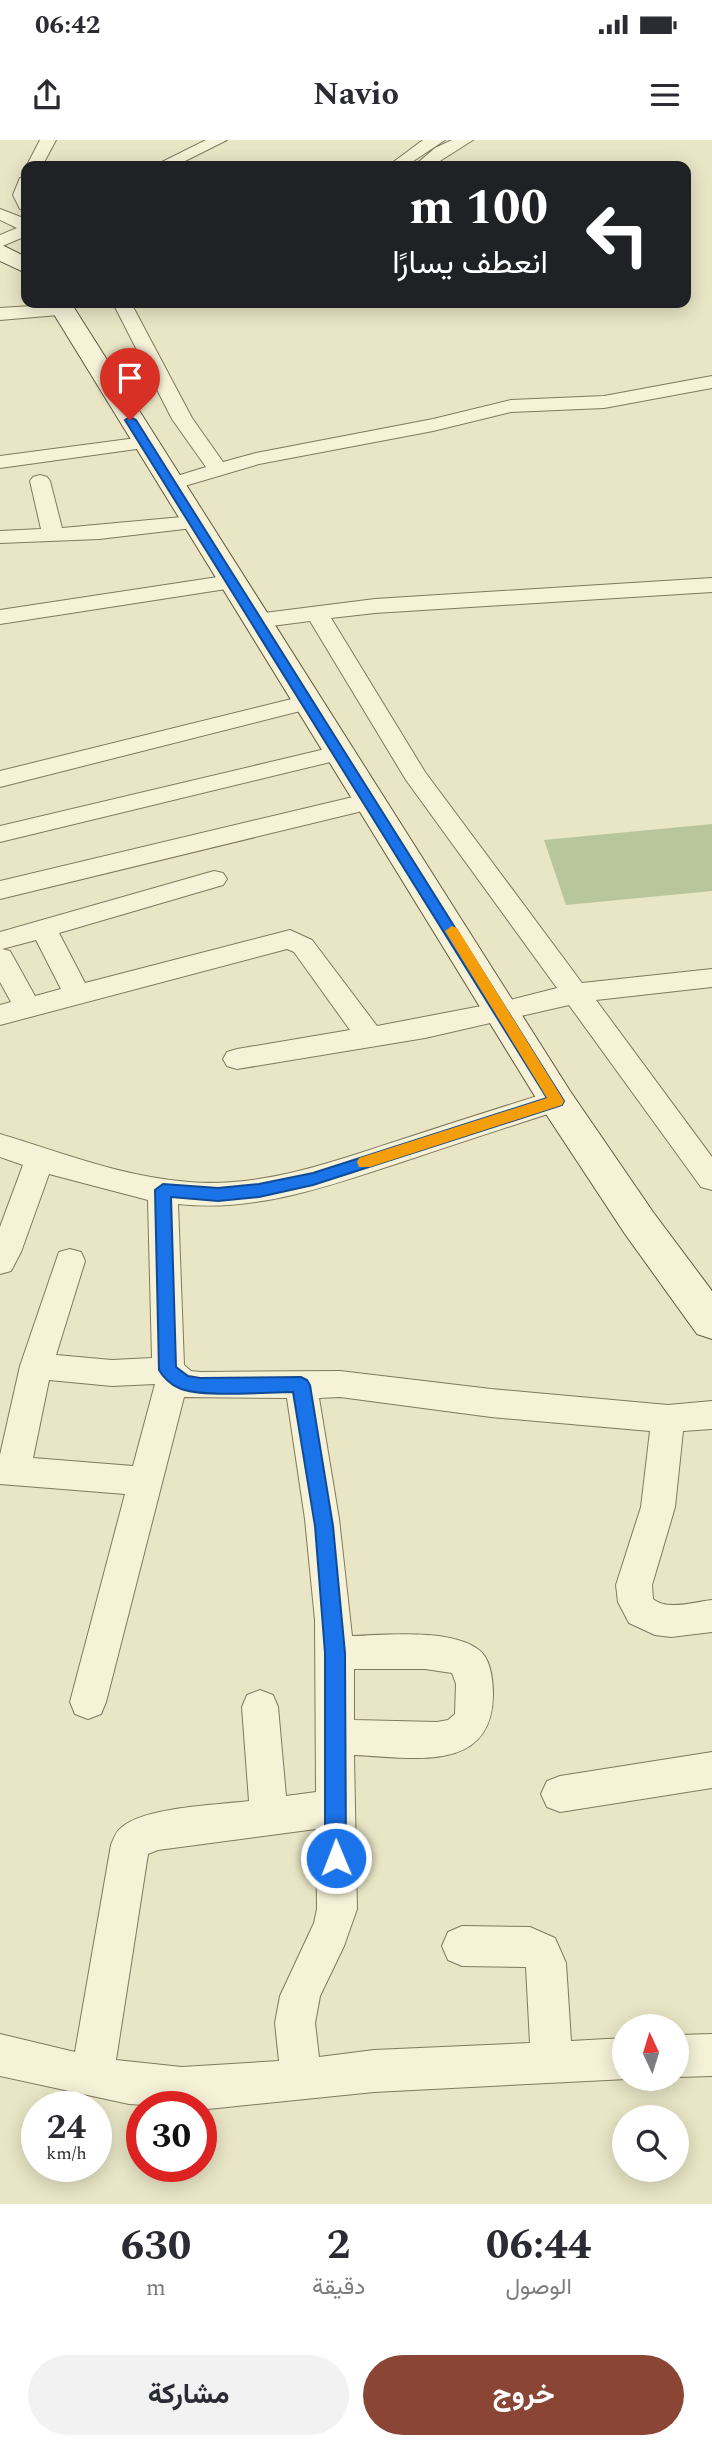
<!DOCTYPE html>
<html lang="ar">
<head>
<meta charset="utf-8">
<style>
	:root { --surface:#fff; --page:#f2f2f3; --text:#2b2b33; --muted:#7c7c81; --accent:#8b4534 }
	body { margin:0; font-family:Spectral,Vazirmatn,serif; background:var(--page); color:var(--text); direction:rtl; height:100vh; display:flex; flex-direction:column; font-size:26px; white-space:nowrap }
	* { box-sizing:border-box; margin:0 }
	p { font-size:23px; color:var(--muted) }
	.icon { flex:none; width:38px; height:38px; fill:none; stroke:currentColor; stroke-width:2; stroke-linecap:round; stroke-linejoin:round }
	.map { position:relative; height:2064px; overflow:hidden; direction:ltr }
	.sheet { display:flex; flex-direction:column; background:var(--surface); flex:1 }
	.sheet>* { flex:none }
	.banner { position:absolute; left:21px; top:21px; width:670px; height:147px; border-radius:14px; box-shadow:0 4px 18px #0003; direction:rtl; background:#202124; color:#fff; overflow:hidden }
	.needle { width:46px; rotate:356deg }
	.controls { position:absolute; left:612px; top:1874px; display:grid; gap:14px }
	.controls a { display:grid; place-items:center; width:77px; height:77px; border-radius:50%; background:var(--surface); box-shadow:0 4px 18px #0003; font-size:35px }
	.speed { position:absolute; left:21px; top:1951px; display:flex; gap:14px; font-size:35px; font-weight:700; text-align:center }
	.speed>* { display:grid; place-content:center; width:91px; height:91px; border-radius:50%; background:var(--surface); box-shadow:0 4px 18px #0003; line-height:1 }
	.speed small { font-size:18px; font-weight:400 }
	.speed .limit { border:10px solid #d22; background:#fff; color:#111 }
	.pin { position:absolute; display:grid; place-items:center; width:60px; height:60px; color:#fff; margin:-72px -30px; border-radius:50% 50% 50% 0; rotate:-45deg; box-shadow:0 0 7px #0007 }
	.pin .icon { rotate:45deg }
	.me { position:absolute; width:77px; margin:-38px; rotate:359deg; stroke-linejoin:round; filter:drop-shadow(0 0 5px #0008) }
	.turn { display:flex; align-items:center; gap:24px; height:147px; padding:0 28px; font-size:32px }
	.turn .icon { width:91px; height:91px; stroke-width:2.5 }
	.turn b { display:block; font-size:49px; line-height:60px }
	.eta { display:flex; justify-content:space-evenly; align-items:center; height:119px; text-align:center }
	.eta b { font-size:42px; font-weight:700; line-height:49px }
	.action { display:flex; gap:14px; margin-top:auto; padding:14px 28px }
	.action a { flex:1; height:80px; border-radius:42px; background:var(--accent); color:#fff; font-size:28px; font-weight:700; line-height:80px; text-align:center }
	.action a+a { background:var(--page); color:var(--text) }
	.status { display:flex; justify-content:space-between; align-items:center; height:49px; padding:0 35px; background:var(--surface); direction:ltr }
	.status svg { height:19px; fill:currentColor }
	header { display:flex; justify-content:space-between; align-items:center; height:91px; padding:0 28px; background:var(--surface); font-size:32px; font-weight:700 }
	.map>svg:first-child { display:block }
	.green { fill:#b8c69b }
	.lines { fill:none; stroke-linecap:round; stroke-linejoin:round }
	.street-casing { stroke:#82785e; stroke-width:2 }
	.secondary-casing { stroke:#645a41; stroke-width:2 }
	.street { fill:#f5f2d8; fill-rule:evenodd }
	.secondary { fill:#f5f2d8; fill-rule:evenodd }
	.route { fill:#1a73e8; stroke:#114b97; stroke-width:2 }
	.slow { fill:#f59e0b }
</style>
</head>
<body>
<div class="status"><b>06:42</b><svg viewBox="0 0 49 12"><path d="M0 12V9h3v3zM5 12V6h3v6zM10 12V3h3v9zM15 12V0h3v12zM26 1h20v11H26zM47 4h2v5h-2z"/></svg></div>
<header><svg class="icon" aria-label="menu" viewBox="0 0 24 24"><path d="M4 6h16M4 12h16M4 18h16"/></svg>Navio<svg class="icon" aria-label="share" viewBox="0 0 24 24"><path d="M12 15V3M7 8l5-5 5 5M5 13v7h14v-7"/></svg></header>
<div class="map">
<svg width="712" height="2064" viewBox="0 0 712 2064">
	<rect width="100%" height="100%" fill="#e9e6c6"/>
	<!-- green -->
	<path class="green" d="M712 684V751L566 765 544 700Z"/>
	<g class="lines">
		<!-- street casing -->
		<g class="street-casing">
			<path id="street" d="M40 0H56L42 26 26 27Z
				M206 0H227L175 26H154Z
				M423 0H445L406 26H388Z
				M452 0H473L432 26H414L435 8Z
				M26 37V70L20 69 13 55 20 38Z
				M0 69 26 79V96L0 107V95L17 88 0 80Z
				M113 163H131L192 278 223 322 256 313 433 279 511 260 604 256 712 236V248L604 268 511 272 433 291 259 324 171 350 164 348 161 344 164 340 206 327 172 279Z
				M64 164 70 166 73 170 70 174 0 180V168Z
				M144 297 151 299 154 303 151 307 0 328V316Z
				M40 335 47 337 50 341 62 388 193 376 200 378 204 382 200 386 193 388 99 399 0 403V391L41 389 30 341 33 337Z
				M231 435 239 437 242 442 239 447 0 484V470Z
				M712 438V452L375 473 331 478 425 632 582 843 712 829V847L596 860 712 1017V1050L701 1047 569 865 425 898 237 929 227 926 223 919 227 912 237 909 350 890 294 812 287 809 0 885V865L11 862 0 842V792L214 731 223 733 227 739 223 745 59 793 85 843 290 790 312 800 377 886 502 862 557 848 406 640 310 481 256 488 248 486 245 481 248 476 256 474 375 459ZM36 800 61 849 35 856 10 811 2 809Z
				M308 555 316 557 320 562 316 567 0 647V631Z
				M338 606 347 608 350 613 347 618 0 702V686Z
				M370 653 379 655 382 661 379 667 0 759V741Z
				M557 950 567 954 571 961 567 968C516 984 465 1001 414 1018 337 1043 260 1073 178 1064L184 1225 191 1231 200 1232 340 1231 491 1249 668 1265 712 1261V1289L683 1291 675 1367 652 1445 653 1459C668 1471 694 1462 712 1460V1492L671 1497 655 1495 629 1483 618 1462 616 1445 641 1367 650 1291 491 1277 340 1257 319 1258 339 1379 352 1496C385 1495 452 1488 479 1510 491 1519 493 1541 493 1555 492 1635 410 1617 354 1615L357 1769 344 1806 320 1856 315 1883 319 1917 374 1910 530 1903 526 1827 462 1826 448 1820 442 1806 448 1792 462 1786 530 1787 555 1798 566 1823 571 1901 625 1898 627 1939 374 1952 208 1969 129 1964 0 1936V1894L75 1912 111 1705C114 1698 116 1691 122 1687 145 1667 217 1665 249 1661L242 1567 247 1555 260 1550 273 1555 278 1567 286 1656 316 1652 315 1480 305 1379 287 1258 184 1257 106 1562 101 1574 88 1579 75 1574 70 1562 125 1354 0 1344V1315L20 1226 59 1112 70 1109 81 1112 85 1121 56 1215 112 1220 152 1218 148 1060 49 1034 21 1112 11 1131 0 1134V1087L23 1025 0 1017V994C63 1013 123 1037 189 1042 262 1048 332 1022 400 1000 452 983 505 966 557 950ZM49 1240 112 1246 155 1244 133 1326 33 1318ZM354 1529H425L452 1533 456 1544 455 1574 448 1580 437 1582 354 1580ZM316 1689 317 1769 314 1783 280 1856 275 1883 279 1921 182 1927 116 1920 148 1714 158 1710Z
				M712 1612V1648L560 1672 547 1667 541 1654 547 1641 560 1636Z
				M712 1894V1936L677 1937V1895Z"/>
		</g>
		<!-- secondary casing -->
		<g class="secondary-casing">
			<path id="secondary" d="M0 104 26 117V133L0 121Z
				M47 163H71L570 951 653 1072 712 1151V1199L697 1194 625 1094 544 971Z"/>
		</g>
		<!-- street -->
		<use href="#street" class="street"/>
		<!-- secondary -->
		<use href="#secondary" class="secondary"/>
	</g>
	<!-- route -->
	<path class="route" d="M130 277 136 280 564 961 562 965 313 1045 259 1057 218 1061 171 1057 176 1227 188 1236 200 1238 301 1237 307 1240 310 1245 333 1386 345 1513 346 1718 343 1726 336 1729 328 1726 325 1718V1513L315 1386 293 1252C267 1252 200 1258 179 1248 171 1245 163 1237 159 1230L155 1050 163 1044 218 1048 259 1044 313 1033 547 958 125 280Z"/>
	<!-- slow -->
	<path class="slow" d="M452 786 457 788 564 961 562 965 370 1027H359L357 1022 359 1018 547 958 445 791Z"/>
</svg>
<div class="controls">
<a><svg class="needle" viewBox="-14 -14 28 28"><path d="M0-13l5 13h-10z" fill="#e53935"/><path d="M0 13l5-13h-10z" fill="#7c7c81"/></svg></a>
<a><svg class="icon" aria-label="search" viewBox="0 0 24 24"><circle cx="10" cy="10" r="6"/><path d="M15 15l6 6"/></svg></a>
</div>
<div class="speed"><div>24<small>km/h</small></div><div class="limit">30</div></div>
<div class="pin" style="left:130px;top:280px;background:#d93025"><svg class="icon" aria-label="arrive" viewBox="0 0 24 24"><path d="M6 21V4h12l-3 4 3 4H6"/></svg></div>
<svg class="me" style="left:336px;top:1718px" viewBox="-20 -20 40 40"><circle r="17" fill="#1a73e8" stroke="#fff" stroke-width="3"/><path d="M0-11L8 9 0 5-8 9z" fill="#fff"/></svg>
<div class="banner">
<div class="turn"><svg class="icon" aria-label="left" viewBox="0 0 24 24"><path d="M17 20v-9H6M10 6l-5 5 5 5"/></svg><div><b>100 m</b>انعطف يسارًا</div></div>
</div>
</div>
<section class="sheet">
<div class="eta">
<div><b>06:44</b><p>الوصول</p></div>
<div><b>2</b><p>دقيقة</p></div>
<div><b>630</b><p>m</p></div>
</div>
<div class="action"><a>خروج</a><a>مشاركة</a></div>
</section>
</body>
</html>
